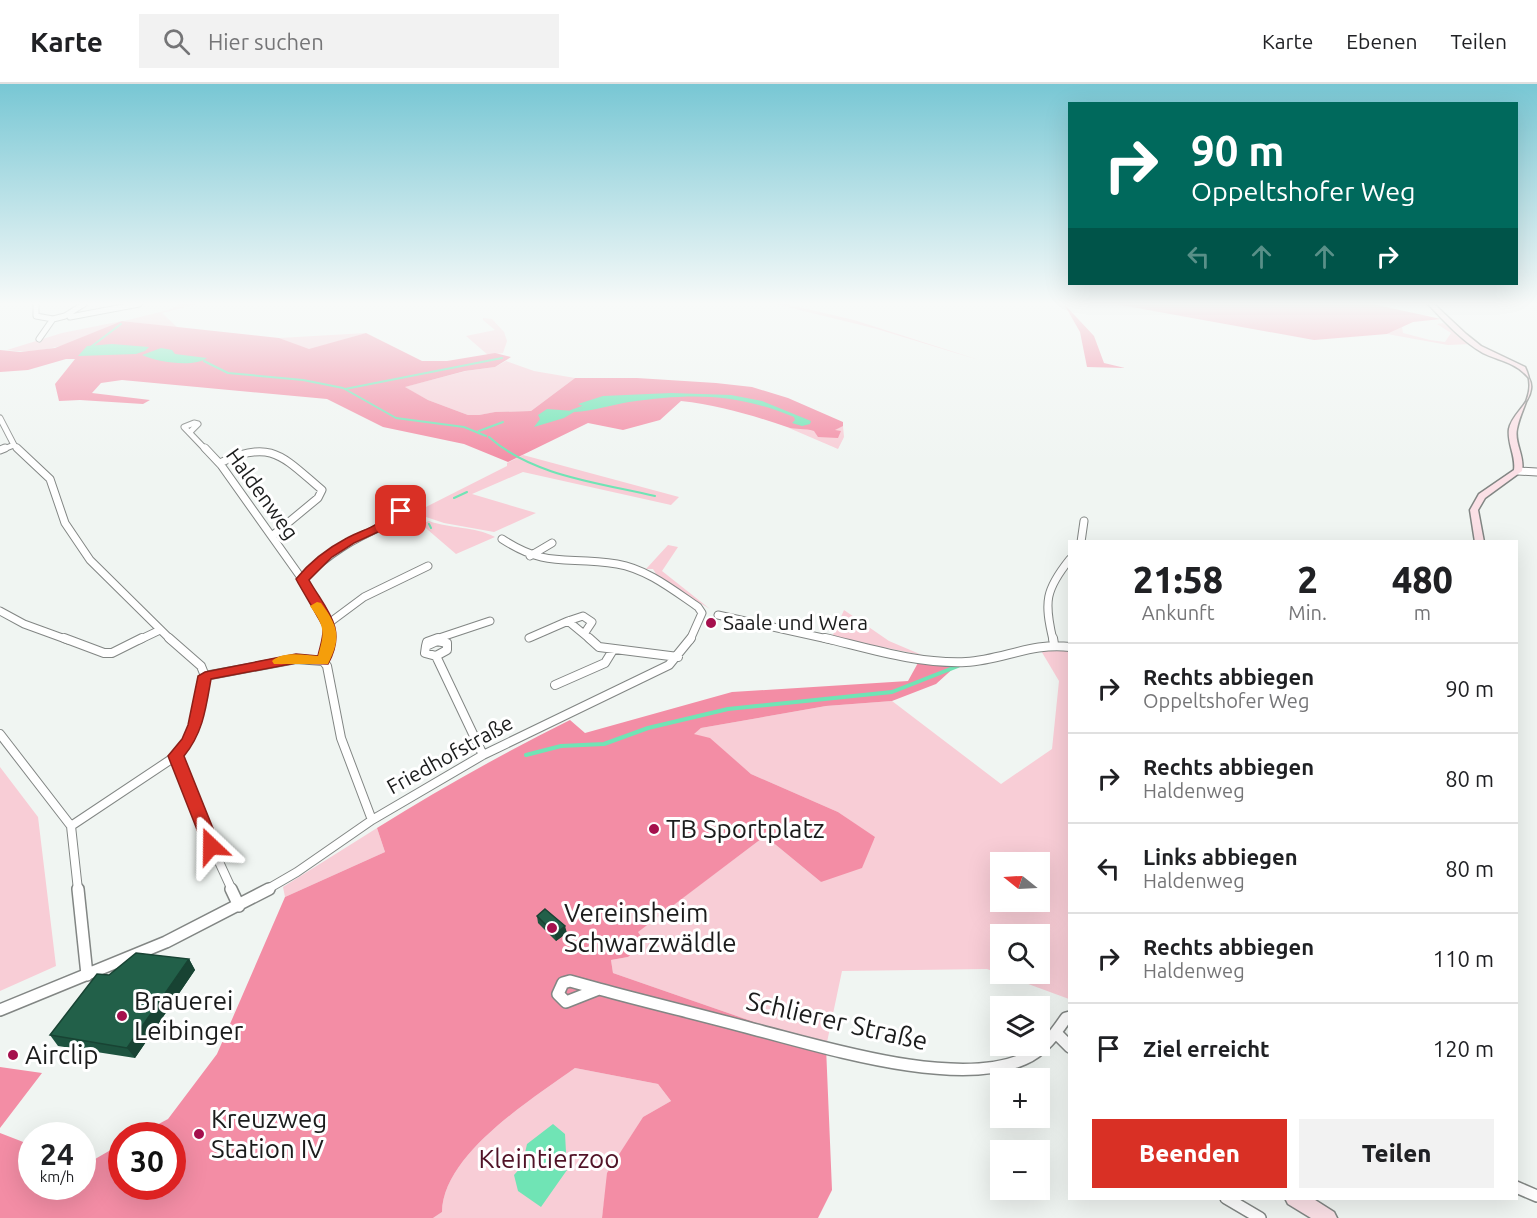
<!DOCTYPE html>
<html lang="de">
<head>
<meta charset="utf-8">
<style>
	:root { --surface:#fff; --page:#f2f2f2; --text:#202124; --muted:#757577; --line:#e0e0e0; --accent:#d93025 }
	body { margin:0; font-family:Ubuntu,sans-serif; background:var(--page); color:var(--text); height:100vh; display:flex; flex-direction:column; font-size:22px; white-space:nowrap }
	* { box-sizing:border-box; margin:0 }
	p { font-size:20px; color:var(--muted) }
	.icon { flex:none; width:33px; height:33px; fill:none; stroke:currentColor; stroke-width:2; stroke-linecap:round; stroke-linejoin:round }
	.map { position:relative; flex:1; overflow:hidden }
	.side { position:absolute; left:1068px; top:456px; width:450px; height:660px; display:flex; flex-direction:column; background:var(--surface); border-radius:0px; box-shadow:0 6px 24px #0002 }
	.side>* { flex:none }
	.hud { position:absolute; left:1068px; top:18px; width:450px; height:183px; border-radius:0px; box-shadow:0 6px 24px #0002; background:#00695c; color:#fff; overflow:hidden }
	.needle { width:39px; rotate:288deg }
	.fabs { position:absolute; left:990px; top:768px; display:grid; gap:12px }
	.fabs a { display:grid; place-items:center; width:60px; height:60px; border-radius:0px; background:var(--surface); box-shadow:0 6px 24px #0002; font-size:30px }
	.speed { position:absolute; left:18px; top:1038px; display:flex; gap:12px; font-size:30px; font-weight:700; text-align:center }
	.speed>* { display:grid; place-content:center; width:78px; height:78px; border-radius:50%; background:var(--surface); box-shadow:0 6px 24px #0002; line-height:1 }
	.speed small { font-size:15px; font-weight:400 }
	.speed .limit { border:9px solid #d22; background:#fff; color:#111 }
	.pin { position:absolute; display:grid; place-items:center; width:51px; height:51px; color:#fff; margin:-26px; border-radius:12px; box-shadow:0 3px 9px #0006 }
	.me { position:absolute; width:66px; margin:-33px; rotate:337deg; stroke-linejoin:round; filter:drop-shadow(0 0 4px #0008) }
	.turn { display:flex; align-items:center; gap:21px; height:126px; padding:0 24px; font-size:27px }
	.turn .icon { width:78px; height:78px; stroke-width:2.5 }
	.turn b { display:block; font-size:42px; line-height:51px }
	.lanes { display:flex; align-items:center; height:57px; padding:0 24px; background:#0003; justify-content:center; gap:30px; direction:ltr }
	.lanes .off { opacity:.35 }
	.eta { display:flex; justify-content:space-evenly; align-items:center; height:102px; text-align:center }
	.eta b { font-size:36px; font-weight:800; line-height:42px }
	.action { display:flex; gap:12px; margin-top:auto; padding:12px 24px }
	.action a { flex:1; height:69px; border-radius:0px; background:var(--accent); color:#fff; font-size:24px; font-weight:800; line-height:69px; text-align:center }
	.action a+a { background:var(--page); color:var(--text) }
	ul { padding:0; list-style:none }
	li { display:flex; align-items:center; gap:18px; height:90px; padding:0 24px; border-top:2px solid var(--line) }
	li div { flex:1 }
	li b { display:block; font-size:22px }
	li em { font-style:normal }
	header { display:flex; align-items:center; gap:36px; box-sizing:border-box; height:84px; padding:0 30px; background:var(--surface); border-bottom:2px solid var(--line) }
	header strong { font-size:28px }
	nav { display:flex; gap:33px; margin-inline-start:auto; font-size:21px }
	.search { width:420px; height:54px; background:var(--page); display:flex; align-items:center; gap:15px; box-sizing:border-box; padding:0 21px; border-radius:0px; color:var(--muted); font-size:22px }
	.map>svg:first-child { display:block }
	.green { fill:#f8cdd6; fill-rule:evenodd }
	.forest { fill:#f38da5 }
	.water { fill:#70e4b5 }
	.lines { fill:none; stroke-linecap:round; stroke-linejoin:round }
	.stream-far1 { stroke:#70e4b5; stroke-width:2 }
	.stream { stroke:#70e4b5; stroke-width:4 }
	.street-far3-casing { stroke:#828684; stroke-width:7 }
	.street-far2-casing { stroke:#828684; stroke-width:9 }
	.street-far1-casing { stroke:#828684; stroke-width:10 }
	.street-casing { stroke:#828684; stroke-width:14 }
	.secondary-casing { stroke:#828684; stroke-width:3 }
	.street-far3 { stroke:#fff; stroke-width:5 }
	.street-far2 { stroke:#fff; stroke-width:7 }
	.street-far1 { stroke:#fff; stroke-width:8 }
	.street { stroke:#fff; stroke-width:11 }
	.secondary { fill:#fbe0e6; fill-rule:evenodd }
	.wall { fill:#1d533f }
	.shaded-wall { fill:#184333 }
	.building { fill:#226049; stroke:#184333; stroke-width:1.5 }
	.route { fill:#d93025; stroke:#8d1f18; stroke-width:1.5 }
	.slow { fill:#f59e0b }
	.poi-dot { fill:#a5104d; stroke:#fff; stroke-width:2 }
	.labels { text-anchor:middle; stroke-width:6; stroke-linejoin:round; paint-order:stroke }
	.street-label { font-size:21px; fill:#1b1c1c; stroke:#fff }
	.poi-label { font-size:21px; fill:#1b1c1c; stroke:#fff; text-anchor:start }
	.near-poi-label { font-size:26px; fill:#1b1c1c; stroke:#fff; text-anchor:start }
	.near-street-label { font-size:26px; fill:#1b1c1c; stroke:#fff }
	.near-park-label { font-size:26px; fill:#511327; stroke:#fff }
</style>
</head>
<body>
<header>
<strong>Karte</strong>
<div class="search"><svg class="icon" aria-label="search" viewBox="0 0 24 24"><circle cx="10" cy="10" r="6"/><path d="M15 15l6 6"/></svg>Hier suchen</div>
<nav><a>Karte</a><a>Ebenen</a><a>Teilen</a></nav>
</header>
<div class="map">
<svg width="1537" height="1134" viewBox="0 0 1537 1134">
	<rect width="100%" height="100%" fill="#f0f5f2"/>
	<!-- green -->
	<path class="green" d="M178 220H198L162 229 178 244 124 237 172 225Z
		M775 220H786L854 236 979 276 877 245Z
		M483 234 492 235 504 248 507 257 503 269 488 271 466 252 495 246 483 236Z
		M122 237C88 255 45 272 7 266L62 249Z
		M1443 239 1471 260 1448 261 1387 250 1402 243 1403 249 1430 256 1445 258 1451 249 1437 240Z
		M366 249 309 266 279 254Z
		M506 277 534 287 575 294 531 327 496 328 479 331H468L428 316 404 303 466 287 495 283Z
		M838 342H843L844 353 838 365 789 344 834 347Z
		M523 371 679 413 671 421 523 388 472 410 536 429 494 448 444 439 417 430 418 427 507 382V379Z
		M429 437C451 445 474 442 495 453L456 470 421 440Z
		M668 461 678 463 662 487 710 525 658 493 653 485H646Z
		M844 526 889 557 922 571 832 553Z
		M1040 565H1069V915L987 885 842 887 826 963 613 889 611 876 628 873 637 848 765 752 821 798 875 754 838 728 751 690 710 655 693 650 701 644 826 622 892 617 1001 700 1052 665 1059 597ZM1000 778H1040V818H1000ZM1000 850H1040V890H1000Z
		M0 683 38 733 56 882 0 907Z
		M377 744 385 768 285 813 283 803Z
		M575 984 658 1000 671 1017 643 1033 608 1089 602 1134H433L442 1128C443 1070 532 1015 575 984Z"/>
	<!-- forest -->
	<path class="forest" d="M1064 220 1094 252 1104 279 1125 284 1087 283 1080 248Z
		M1115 220H1372L1441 235 1413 238 1387 250 1314 256Z
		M122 237 279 254 309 265 366 249 422 277H447L495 269 511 273 495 283 465 287 405 303 428 316 468 331H479L495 328 531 327 575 294H637L716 299 752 303 788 314 843 338V342L835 346 841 347 838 354 818 353 814 347C805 344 795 346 787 343 752 331 718 321 681 317L660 336 623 346 588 339 508 378 464 360 383 343 327 315 122 296 101 299 92 309 150 316 143 320 80 316 59 317 55 300 75 275H66L28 286 0 288V266L20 268 55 264Z
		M919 577 957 581 936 600 892 617 826 622 701 644 694 650 710 654 751 690 838 728 875 753 862 784 821 798 765 752 638 848 645 858 628 873 611 876 613 889 826 963 832 1106 818 1134H602L607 1089 643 1033 671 1017 658 1000 575 984C532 1015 443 1070 442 1128L433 1134H0V1049L31 1061 32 1102H82L83 1082 121 1060 122 1102H172V1052L138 1051 168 1035 217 970 285 813 385 768 377 744C439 705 504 669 570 636L585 649 732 608 908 597Z
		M0 983 42 989 0 1044Z"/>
	<!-- water -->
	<path class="water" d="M112 260 149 263 145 267 136 270 78 272 87 262Z
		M161 264 172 266 175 270 207 274C194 284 156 278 142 271Z
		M671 309 731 311 762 317 811 337 810 340 802 342 792 339 795 336 794 333C735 309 692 309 629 318 611 321 593 327 574 328L564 334 534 343 540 335 538 331 547 325 574 327 585 323 578 320 603 312Z
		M553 1040 565 1050 567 1086 541 1123 518 1107 514 1091 522 1082 527 1060Z"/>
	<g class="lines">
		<!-- stream-far1 -->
		<path class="stream-far1" d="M92 262 121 240
			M204 277 228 289 303 296 343 304 396 334 464 343 486 352
			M345 305 502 274
			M571 327 588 321
			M479 347 503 338
			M489 353C532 392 600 399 655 412
			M454 414 467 408
			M429 440 431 444"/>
		<!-- stream -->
		<path class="stream" d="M526 671 561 662 604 660 648 644 728 625 892 608 958 582"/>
		<!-- street-far3 casing -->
		<g class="street-far3-casing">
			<path id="street-far3" d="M36 220V232L53 235
				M70 233 139 220
				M39 255 53 235 65 232 84 220
				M0 334 14 361
				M190 348 198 340 194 339 184 343 206 366
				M1 366 14 361 19 366"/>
		</g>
		<!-- street-far2 casing -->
		<g class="street-far2-casing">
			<path id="street-far2" d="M17 364 50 395 65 439 90 476 171 556
				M205 364 221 381 302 495 321 531 329 539V556
				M0 366 5 364
				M220 379C271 354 283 373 322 406L318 414 272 452
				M1518 387 1537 388
				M401 427 408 430 387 440 393 429Z
				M502 455C550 486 567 471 617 480 647 485 673 506 698 523L702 529 690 556
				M1081 458 1084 437
				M530 472 552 459
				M302 495C331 468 351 456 387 440
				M0 527 24 540 68 556
				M718 531 832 556
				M329 539 364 513 428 482
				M584 550 592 538 583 532 568 537 591 556
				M529 554 568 537
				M139 556 160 546
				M433 556 490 537
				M1053 556C1044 518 1045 506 1070 475"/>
		</g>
		<!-- street-far1 casing -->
		<g class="street-far1-casing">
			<path id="street-far1" d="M64 554 104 569H112L142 554
				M329 554 323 577 327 582 341 654 372 736
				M589 554 599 563 678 573
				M825 554C871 565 918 580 966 578 1002 576 1033 558 1070 563
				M1053 554 1054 560
				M437 557 447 559V566L436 572 425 569 426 562Z
				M426 562 427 558 438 554
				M436 572 483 671
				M205 592 296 575 323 577
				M555 601 605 579 613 566
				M0 650 71 742 78 806
				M176 672 203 743 232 806
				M71 742 176 672 188 657 196 641 205 592 201 582 169 554
				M266 806 297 788 372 736 483 671 669 581 691 554"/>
		</g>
		<!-- street casing -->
		<g class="street-casing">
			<path id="street" d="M78 805 87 891
				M231 805 239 822
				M570 897 599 905 566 918 558 910 563 899Z
				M599 905C650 919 702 931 753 945 824 963 956 1005 1024 975 1043 967 1055 950 1066 934L1070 933
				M0 926 166 858 269 805
				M1056 949 1070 963
				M1516 1103 1537 1112
				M1226 1114 1260 1134"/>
		</g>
		<!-- secondary casing -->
		<g class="secondary-casing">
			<path id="secondary" d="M1428 220H1434L1466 250 1481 262 1525 283C1537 308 1522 320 1517 345 1514 359 1525 372 1522 387L1485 414 1478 426 1484 458H1475L1470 426 1479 410 1514 386C1516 372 1507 359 1509 345 1512 330 1529 321 1531 305 1532 298 1529 293 1524 289 1513 278 1497 276 1483 269 1462 257 1444 237 1428 220Z
				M1285 1114H1312L1334 1128 1337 1134H1311L1288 1120Z"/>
		</g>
		<!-- street-far3 -->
		<use href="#street-far3" class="street-far3"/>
		<!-- street-far2 -->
		<use href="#street-far2" class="street-far2"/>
		<!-- street-far1 -->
		<use href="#street-far1" class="street-far1"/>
		<!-- street -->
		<use href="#street" class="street"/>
		<!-- secondary -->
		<use href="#secondary" class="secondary"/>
	</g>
	<!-- wall -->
	<path class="wall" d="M537 832 567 849 556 857 538 839Z
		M189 875 195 886 135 974 58 962 50 951 109 891Z"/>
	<!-- shaded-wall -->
	<path class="shaded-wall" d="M565 842 567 849 556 857 555 850Z
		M189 875 195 886 135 974 127 964Z"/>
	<!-- building -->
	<path class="building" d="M545 825 565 842 555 850 537 832Z
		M136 869 189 875 127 964 50 951 97 890 109 891Z"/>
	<!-- sky -->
	<linearGradient id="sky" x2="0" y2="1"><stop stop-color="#78c7d4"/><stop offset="0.58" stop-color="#f8faf9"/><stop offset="1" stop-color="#f8faf9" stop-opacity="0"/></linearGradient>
	<rect width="1537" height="379" fill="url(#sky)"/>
	<!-- route -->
	<path class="route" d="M401 424 407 427 397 432 391 442 354 459 332 473 309 496C326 526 348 544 328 580L296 579 211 595C206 624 203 649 184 672L220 762 217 766 211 768 205 766 168 672 182 655 188 641 198 592 205 588 296 570 318 572C320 562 324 553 323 543 322 539 300 503 296 495 309 479 328 464 347 454 365 444 377 445 389 427Z"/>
	<!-- slow -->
	<path class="slow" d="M317 518 321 519C338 542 342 553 328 580H274L272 577C283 567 304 571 318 572 325 548 325 543 310 522Z"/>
	<!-- markers -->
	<g class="poi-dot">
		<circle cx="711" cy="539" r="6"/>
		<circle cx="654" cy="745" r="6"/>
		<circle cx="552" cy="844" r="6"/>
		<circle cx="122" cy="932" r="6"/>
		<circle cx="13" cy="971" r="6"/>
		<circle cx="199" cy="1050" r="6"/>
	</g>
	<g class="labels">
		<!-- street labels -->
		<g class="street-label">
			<text transform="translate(262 410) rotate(54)" y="7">Haldenweg</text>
			<text transform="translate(450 671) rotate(-29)" y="7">Friedhofstraße</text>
		</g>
		<!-- poi labels -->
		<g class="poi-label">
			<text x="723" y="546">Saale und Wera</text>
		</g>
		<!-- near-poi labels -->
		<g class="near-poi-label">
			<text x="666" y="754">TB Sportplatz</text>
			<text x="564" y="838">Vereinsheim<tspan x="564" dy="30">Schwarzwäldle</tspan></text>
			<text x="134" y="926">Brauerei<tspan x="134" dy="30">Leibinger</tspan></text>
			<text x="25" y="980">Airclip</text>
			<text x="211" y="1044">Kreuzweg<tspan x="211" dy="30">Station IV</tspan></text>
		</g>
		<!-- near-street labels -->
		<g class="near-street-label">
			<text transform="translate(837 937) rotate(13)" y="9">Schlierer Straße</text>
		</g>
		<!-- near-park labels -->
		<g class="near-park-label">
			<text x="549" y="1084">Kleintierzoo</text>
		</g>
	</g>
</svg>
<div class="fabs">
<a><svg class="needle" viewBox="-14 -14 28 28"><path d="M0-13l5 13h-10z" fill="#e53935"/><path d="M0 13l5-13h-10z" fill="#757577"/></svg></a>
<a><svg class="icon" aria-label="search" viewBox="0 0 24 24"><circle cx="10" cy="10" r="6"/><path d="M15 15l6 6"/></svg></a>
<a><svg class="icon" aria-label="layers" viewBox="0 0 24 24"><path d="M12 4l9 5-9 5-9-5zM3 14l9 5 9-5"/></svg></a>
<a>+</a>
<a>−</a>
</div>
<div class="speed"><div>24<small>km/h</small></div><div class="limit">30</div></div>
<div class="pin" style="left:401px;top:427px;background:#d93025"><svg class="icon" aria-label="arrive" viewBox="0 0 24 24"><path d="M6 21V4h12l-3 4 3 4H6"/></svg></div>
<svg class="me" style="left:211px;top:762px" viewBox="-20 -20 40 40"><path d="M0-17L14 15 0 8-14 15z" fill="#d93025" stroke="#fff" stroke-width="4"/></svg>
<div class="hud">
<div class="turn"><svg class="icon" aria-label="right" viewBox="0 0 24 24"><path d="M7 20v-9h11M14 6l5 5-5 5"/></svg><div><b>90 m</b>Oppeltshofer Weg</div></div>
<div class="lanes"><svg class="icon off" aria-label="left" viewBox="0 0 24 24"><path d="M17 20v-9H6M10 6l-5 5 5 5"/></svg><svg class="icon off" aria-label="ahead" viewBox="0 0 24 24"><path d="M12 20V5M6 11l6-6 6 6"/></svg><svg class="icon off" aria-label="ahead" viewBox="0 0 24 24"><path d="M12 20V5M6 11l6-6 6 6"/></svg><svg class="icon" aria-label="right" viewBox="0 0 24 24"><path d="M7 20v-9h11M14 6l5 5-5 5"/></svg></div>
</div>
<section class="side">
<div class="eta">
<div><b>21:58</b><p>Ankunft</p></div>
<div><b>2</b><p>Min.</p></div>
<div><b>480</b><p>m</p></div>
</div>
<ul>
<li><svg class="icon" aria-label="right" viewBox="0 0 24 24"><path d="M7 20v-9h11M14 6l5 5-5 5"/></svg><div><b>Rechts abbiegen</b><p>Oppeltshofer Weg</p></div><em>90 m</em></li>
<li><svg class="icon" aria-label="right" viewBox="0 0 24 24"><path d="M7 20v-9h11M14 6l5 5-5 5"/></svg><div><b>Rechts abbiegen</b><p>Haldenweg</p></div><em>80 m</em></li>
<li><svg class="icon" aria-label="left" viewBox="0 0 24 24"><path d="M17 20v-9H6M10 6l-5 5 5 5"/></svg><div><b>Links abbiegen</b><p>Haldenweg</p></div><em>80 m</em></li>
<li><svg class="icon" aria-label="right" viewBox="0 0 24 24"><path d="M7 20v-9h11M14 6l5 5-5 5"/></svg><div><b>Rechts abbiegen</b><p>Haldenweg</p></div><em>110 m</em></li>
<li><svg class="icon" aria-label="arrive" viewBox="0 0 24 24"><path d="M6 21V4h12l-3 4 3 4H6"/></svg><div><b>Ziel erreicht</b></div><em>120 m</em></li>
</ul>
<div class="action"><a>Beenden</a><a>Teilen</a></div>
</section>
</div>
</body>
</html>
